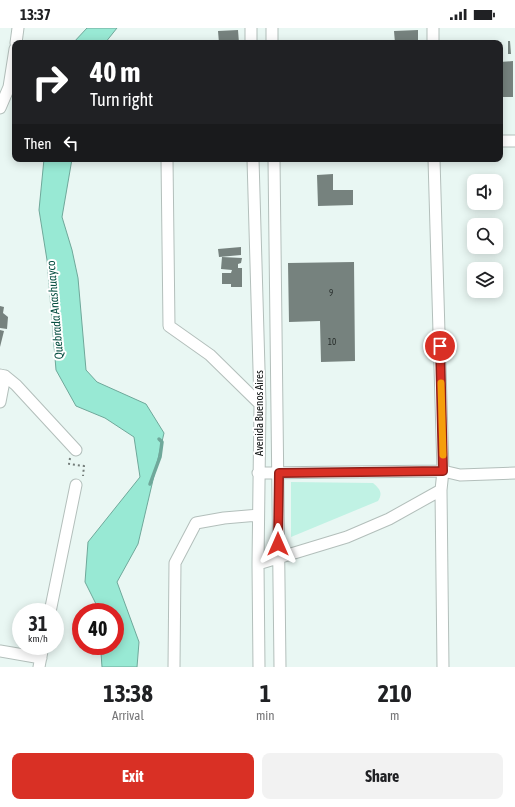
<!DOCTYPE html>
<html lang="en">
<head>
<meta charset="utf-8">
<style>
	:root { --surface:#fff; --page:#f2f2f2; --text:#202124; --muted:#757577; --accent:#d93025 }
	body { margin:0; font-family:"Asap Condensed",sans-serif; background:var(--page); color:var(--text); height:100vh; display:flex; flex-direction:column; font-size:15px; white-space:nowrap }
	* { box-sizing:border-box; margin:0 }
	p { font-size:13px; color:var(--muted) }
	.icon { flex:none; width:22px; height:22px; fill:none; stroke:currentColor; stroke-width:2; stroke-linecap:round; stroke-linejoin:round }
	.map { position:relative; height:639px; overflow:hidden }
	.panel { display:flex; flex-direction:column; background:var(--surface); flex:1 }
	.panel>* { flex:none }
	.banner { position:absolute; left:12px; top:12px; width:491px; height:122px; border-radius:8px; box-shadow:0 2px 10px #0003; background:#202124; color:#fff; overflow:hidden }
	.tools { position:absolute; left:467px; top:146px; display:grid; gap:8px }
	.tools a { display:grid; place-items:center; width:36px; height:36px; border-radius:8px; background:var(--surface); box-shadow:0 2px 10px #0003; font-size:20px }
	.speed { position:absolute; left:12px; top:575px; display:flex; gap:8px; font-size:20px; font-weight:700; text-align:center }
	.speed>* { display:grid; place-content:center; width:52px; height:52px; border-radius:50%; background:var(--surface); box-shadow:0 2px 10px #0003; line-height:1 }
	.speed small { font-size:10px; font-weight:400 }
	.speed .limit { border:6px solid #d22; background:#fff; color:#111 }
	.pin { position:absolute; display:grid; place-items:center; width:34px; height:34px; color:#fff; margin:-17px; border:2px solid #fff; border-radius:50%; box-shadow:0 1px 4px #0007 }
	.me { position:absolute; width:44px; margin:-22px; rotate:0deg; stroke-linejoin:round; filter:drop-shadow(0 0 3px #0008) }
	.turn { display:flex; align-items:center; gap:14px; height:84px; padding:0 12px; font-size:18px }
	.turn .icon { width:52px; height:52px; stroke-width:2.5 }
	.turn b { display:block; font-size:28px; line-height:34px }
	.then { display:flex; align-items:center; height:38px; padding:0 12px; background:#0003; gap:8px; font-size:15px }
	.eta { display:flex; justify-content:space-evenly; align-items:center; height:68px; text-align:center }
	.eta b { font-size:24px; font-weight:700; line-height:28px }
	.primary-button { display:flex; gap:8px; margin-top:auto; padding:8px 12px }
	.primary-button a { flex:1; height:46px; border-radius:8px; background:var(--accent); color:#fff; font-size:16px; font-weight:700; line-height:46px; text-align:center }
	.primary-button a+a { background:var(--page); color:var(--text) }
	.status { display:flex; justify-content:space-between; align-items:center; height:28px; padding:0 20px; background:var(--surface); direction:ltr }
	.status svg { height:11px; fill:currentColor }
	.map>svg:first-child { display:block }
	.green { fill:#c0f2e4 }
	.water { fill:#98e9d4; stroke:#6fa89a }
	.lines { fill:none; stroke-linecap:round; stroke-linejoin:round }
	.stream { stroke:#6fa89a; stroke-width:3.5 }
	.building { fill:#76827e }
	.minor-casing { stroke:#b3bfbb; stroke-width:13 }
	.path { stroke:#747d7a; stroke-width:2; stroke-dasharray:2 3; stroke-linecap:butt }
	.minor { stroke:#fff; stroke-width:11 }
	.route-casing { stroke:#8d1f18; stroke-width:10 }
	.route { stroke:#d93025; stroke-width:7 }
	.slow { stroke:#f59e0b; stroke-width:7 }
	.labels { text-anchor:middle; stroke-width:4; stroke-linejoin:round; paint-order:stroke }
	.number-label { font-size:9px; fill:#282e2c }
	.street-label { font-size:11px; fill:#0e1211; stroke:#fff }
	.water-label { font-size:12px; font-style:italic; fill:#074f42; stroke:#fff }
</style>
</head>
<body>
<div class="status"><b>13:37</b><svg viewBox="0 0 49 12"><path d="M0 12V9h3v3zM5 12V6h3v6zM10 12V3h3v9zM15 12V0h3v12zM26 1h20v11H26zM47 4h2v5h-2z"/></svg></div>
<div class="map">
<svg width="515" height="639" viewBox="0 0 515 639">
	<rect width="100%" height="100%" fill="#e9f7f3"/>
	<!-- green -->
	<path class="green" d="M291 454 373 455C380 461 383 465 378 473L291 509Z"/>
	<!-- water -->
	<path class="water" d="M87 0H117L105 15H73Z
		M44 131H72L62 189 72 222 78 250 86 342 97 354 146 376 164 405 138 516 117 554 139 614 137 639H102L101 625 104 618H115V584H100L85 554 88 514 140 449 134 409 105 390 76 378 56 342 47 232 39 182Z"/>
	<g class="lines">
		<!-- stream -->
		<path class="stream" d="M150 456 160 429 162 414 159 411"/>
	</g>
	<!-- building -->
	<path class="building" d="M238 2 239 15H219L218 3Z
		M418 2V15H395L394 3Z
		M508 13H510L511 26H508Z
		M513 33V69H500V34Z
		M333 146V162H353V177L318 178 317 147Z
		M241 219V227L219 229 218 221Z
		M222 229 242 230 241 235 238 236V240H242V259H231V256H222V245H231L232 242 221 241Z
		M354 234 355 333 321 334 320 293 289 294 288 235Z
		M0 278 4 279 3 285 8 289 7 301 0 300Z
		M0 302 4 303 0 319Z"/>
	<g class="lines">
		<!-- minor casing -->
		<g class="minor-casing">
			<path id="minor" d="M251 0V15
				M272 0V15
				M433 0V15
				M16 15 18 0
				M0 80 9 59 15 21
				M500 113H515
				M167 131 169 298 210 327 260 376
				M253 131 260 376 258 536 259 639
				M274 131 280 639
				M434 131 443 443 441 462 443 639
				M0 347 5 348 16 357 76 422
				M0 374 5 348
				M258 445 443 443 460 447 515 445
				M258 536 347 509 389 491 441 462
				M50 584 76 457
				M0 623 41 630
				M39 639 43 618
				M174 639 175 535 196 495 224 490 258 487"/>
		</g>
		<!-- path -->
		<path class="path" d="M70 430 69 436 84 438 83 448"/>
		<!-- minor -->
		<use href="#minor" class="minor"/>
	</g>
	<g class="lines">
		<!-- route casing -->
		<g class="route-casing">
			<path id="route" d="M278 516 279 445 443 443 440 318"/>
		</g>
		<!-- route -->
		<use href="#route" class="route"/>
		<!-- slow -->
		<path class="slow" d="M441 355 443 427"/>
	</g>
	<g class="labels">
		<!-- number labels -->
		<g class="number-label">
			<text x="331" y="268">9</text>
			<text x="332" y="317">10</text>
		</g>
		<!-- street labels -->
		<g class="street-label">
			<text transform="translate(259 385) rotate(-90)" y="4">Avenida Buenos Aires</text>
		</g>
		<!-- water labels -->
		<g class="water-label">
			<text transform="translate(55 282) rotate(-95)" y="4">Quebrada Anashuayco</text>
		</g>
	</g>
</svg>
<div class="tools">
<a><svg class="icon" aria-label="sound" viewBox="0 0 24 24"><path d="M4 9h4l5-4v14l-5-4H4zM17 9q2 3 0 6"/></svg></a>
<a><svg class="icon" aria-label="search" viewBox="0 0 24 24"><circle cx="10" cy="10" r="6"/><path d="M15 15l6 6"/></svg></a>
<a><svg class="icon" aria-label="layers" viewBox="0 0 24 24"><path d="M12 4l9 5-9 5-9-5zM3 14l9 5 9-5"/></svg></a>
</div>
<div class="speed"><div>31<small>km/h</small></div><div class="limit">40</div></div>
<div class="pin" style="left:440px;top:318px;background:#d93025"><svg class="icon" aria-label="arrive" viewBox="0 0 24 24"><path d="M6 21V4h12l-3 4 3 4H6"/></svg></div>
<svg class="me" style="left:278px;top:516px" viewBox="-20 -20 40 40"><path d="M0-17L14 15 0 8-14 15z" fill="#d93025" stroke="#fff" stroke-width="4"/></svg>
<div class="banner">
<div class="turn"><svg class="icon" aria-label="right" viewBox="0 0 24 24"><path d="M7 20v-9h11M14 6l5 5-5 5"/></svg><div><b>40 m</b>Turn right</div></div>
<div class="then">Then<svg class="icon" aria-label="left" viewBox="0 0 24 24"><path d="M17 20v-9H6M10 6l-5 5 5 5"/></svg></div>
</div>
</div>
<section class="panel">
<div class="eta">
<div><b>13:38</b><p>Arrival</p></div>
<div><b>1</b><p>min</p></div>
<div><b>210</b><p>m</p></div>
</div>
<div class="primary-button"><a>Exit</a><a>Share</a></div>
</section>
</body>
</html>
